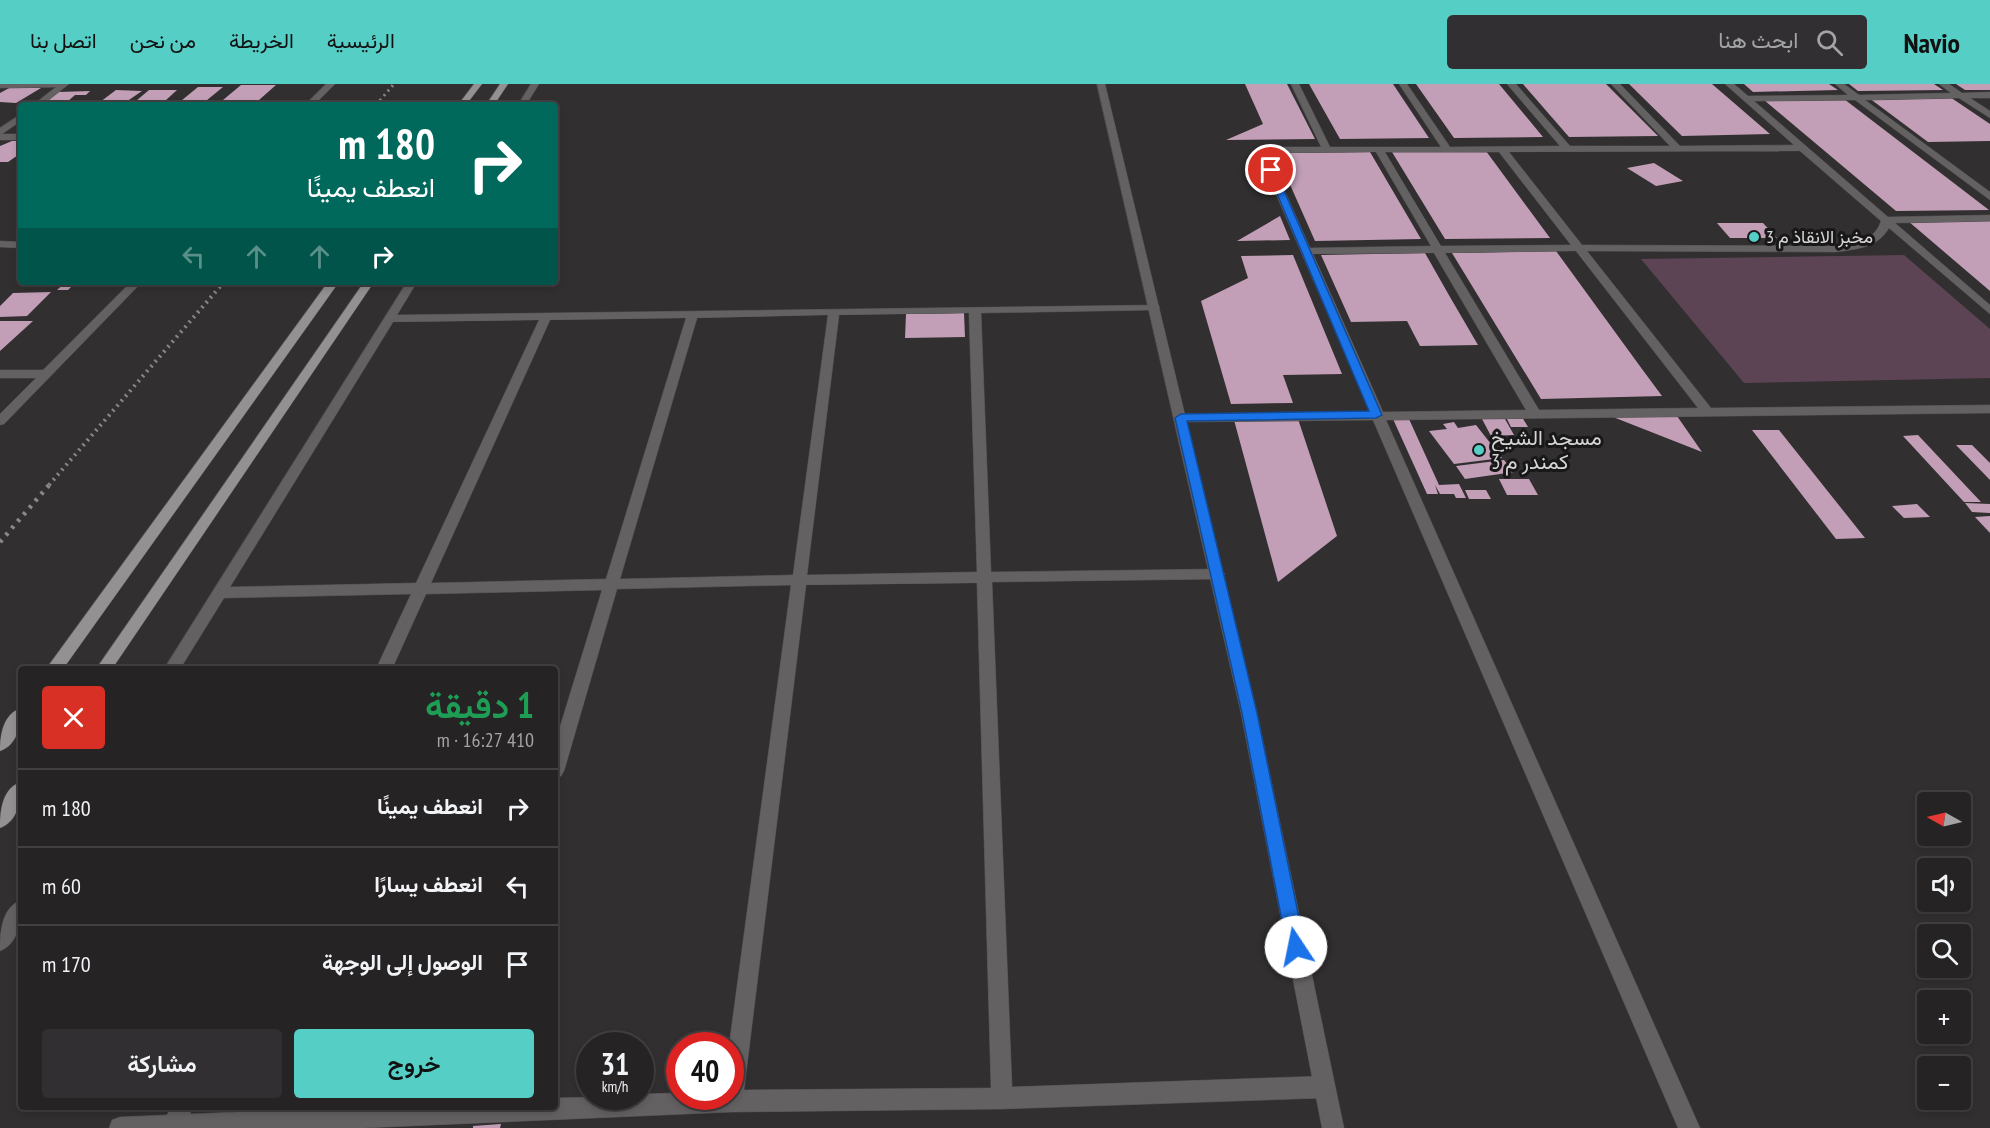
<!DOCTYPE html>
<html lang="ar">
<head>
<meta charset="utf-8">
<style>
	:root { --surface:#262325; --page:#322f32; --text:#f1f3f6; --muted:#a4a4a7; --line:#424042; --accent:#55cec5 }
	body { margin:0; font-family:"PT Sans Narrow",Vazirmatn,sans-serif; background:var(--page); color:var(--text); direction:rtl; height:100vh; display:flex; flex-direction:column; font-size:22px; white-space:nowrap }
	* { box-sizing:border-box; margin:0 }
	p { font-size:20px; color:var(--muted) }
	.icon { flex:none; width:33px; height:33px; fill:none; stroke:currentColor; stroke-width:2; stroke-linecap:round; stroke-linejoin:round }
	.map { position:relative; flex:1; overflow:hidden; direction:ltr }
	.details { position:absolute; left:18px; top:582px; width:540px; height:444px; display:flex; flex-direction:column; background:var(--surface); border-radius:6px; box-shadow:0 3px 9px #0003,0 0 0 2px var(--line); direction:rtl }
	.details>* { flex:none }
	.guide { position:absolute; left:18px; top:18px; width:540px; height:183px; border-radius:6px; box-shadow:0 3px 9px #0003,0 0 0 2px var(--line); direction:rtl; background:#00695c; color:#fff; overflow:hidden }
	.needle { width:39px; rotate:278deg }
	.fabs { position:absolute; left:1917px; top:708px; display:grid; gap:12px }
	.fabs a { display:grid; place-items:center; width:54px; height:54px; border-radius:6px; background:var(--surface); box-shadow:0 3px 9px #0003,0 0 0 2px var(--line); font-size:30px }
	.speed { position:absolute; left:576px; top:948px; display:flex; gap:12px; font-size:30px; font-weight:700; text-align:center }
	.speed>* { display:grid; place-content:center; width:78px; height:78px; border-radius:50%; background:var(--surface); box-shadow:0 3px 9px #0003,0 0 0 2px var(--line); line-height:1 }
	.speed small { font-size:15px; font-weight:400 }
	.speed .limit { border:9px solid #d22; background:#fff; color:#111 }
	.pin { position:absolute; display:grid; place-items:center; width:51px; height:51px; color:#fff; margin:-26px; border:3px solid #fff; border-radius:50%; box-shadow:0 2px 6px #0007 }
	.me { position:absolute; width:66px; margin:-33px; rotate:349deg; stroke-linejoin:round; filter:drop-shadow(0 0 4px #0008) }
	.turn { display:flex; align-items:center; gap:21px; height:126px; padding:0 24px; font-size:27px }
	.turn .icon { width:78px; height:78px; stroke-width:2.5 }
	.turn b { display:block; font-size:42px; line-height:51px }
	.lanes { display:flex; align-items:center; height:57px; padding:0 24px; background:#0003; justify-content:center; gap:30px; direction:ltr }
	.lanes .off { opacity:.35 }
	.round { display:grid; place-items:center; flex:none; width:63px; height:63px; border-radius:6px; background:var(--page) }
	.overview { display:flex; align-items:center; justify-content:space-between; height:102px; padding:0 24px }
	h1 { font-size:36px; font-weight:600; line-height:45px; color:#1e9e55 }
	.action { display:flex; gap:12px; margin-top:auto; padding:12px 24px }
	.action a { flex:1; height:69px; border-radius:6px; background:var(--accent); color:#111; font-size:24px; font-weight:600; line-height:69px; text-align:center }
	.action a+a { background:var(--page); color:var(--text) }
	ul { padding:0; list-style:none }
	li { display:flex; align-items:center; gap:18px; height:78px; padding:0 24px; border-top:2px solid var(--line) }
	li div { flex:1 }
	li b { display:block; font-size:22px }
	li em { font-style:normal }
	header { display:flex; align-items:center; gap:36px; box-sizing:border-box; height:84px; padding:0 30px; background:var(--accent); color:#111 }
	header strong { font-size:28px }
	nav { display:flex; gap:33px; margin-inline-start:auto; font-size:21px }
	.search { width:420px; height:54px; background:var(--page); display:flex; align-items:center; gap:15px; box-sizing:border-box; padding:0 21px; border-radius:6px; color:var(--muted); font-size:22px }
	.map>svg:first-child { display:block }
	.green { fill:#5d4455 }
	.building { fill:#c29fb6 }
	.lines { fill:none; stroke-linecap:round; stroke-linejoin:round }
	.minor-casing { stroke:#504d4f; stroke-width:1 }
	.tertiary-casing { stroke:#504d4f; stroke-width:1 }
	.primary-casing { stroke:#504d4f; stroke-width:1 }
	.minor { fill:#636162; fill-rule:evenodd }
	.tertiary { fill:#636162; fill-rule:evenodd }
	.primary { fill:#949193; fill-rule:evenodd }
	.rail-far2 { stroke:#898789; stroke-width:3; stroke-dasharray:2 4; stroke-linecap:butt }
	.rail-far1 { stroke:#898789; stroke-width:4; stroke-dasharray:2 4.5; stroke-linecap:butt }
	.rail { stroke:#898789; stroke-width:4.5; stroke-dasharray:3 6; stroke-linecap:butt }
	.route { fill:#1a73e8; stroke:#114b97; stroke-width:1.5 }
	.poi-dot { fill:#55cec5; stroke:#191819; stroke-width:2 }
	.labels { text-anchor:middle; stroke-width:6; stroke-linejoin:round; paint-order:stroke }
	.far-poi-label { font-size:18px; fill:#d7d5d7; stroke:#191819; text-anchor:start }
	.poi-label { font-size:21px; fill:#d7d5d7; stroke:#191819; text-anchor:start }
</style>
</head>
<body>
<header>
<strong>Navio</strong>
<div class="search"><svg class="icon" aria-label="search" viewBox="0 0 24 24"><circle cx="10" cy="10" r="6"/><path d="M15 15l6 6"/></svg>ابحث هنا</div>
<nav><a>الرئيسية</a><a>الخريطة</a><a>من نحن</a><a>اتصل بنا</a></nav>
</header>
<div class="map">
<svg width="1990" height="1044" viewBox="0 0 1990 1044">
	<rect width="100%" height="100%" fill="#322f31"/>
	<!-- green -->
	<path class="green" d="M1904 171 1990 245V294L1744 299 1641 175Z"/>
	<!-- building -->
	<path class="building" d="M1245 0H1287L1315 55 1226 56 1263 40Z
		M1309 0H1393L1429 54 1340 55Z
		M1416 0H1499L1543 53 1454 54Z
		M1523 0H1606L1658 52 1569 53Z
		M1629 0H1712L1770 50 1682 52Z
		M1744 0H1829L1838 6 1753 8Z
		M1849 0H1934L1943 6 1858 7Z
		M1956 0H1990V6H1965Z
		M241 1H276L259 16H223Z
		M11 3 41 4 16 19 0 18V9Z
		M198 3H223L201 21H176Z
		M116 6 142 7 126 18H100Z
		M149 6H177L165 17H136Z
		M90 7 86 11H75L67 18H45L58 8Z
		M1950 13 1990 40V57L1928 58 1869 14Z
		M1844 15 1989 126 1896 127 1764 16Z
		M12 57H21V69L8 78H0V62Z
		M1486 67 1550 154 1445 155 1392 68Z
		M1370 68 1421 155 1315 157 1276 69Z
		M1654 79 1683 97 1656 102 1627 84Z
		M1280 132 1290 156 1237 157Z
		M1990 136V207L1908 137Z
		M1717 139H1763L1777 154H1730Z
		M1556 167 1642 285 1662 312 1541 315 1452 169Z
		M1425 169 1450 213 1478 261 1420 262 1407 237 1351 238 1321 171Z
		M1293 171 1342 290 1283 291 1293 319 1231 320 1201 217 1248 194 1241 172Z
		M66 198H76L68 206H57Z
		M51 208 27 232 0 233V222L13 209Z
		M964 229 965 253 905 254 906 230Z
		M0 237H33L0 267Z
		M1677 332 1702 368 1613 333Z
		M1506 333H1522L1528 343H1511Z
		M1298 335 1337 452 1278 498 1234 336Z
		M1393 335H1409L1439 401 1459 400 1466 414H1456L1454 410H1440L1435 401 1438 410H1427Z
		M1482 335H1505L1514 351 1491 352Z
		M1454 338 1458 344 1476 341 1502 374 1454 380 1429 347 1447 345 1443 340Z
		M1752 346H1779L1865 454 1836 455Z
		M1918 351 1981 418H1964L1903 352Z
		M1956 361H1972L1990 379V396Z
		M1504 376 1514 388 1465 395 1456 382Z
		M1499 395H1529L1538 411H1507Z
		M1465 406H1486L1491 415H1469Z
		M1965 419 1990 420V429L1972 428Z
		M1917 420 1930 433 1904 434 1892 422Z
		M1990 432V449L1975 433Z
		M501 1040 500 1044H473V1042Z"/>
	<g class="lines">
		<!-- minor casing -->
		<g class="minor-casing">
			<path id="minor" d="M60 0H69L42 21H33Z
				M326 0H335L314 21H305Z
				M531 0H539L526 21H518Z
				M1291 0H1299L1330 63H1441L1399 0H1407L1450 63 1560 62 1507 0H1516L1570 62H1670L1611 0H1620L1680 62 1794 61 1725 0H1734L1748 12 1848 11 1835 0H1844L1859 11 1951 9 1939 0H1949L1962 9 1990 8V14H1970L1990 27V34L1959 14 1865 16 1990 108V116L1855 16 1754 17 1888 133 1990 131V137L1895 139 1990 221V230L1889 144C1877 164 1857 165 1836 168L1587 167 1711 324 1990 321V329L1386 336 1700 1044H1678L1373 336 1181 338 1175 334 1181 330 1370 328 1257 66 1262 63H1321ZM1800 67 1881 137C1874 158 1855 159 1836 162L1582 161 1509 68ZM1376 68 1431 162 1310 164 1268 69ZM1385 68H1499L1571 161 1441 162ZM1576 167 1698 324 1539 326 1445 169ZM1434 169 1526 326 1383 328 1313 170Z
				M21 30V37L2 50H21V56H0V44Z
				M0 157 21 158V164L0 163Z
				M131 198H142L4 340 0 341V330L36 294H0V286H43Z
				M407 198H417L397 231 1158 221 1160 223 1154 226 981 229 991 488 1218 485 1225 490 1218 495 992 498 1012 1003 1324 992 1331 996 1335 1003 1331 1010 1324 1014 1002 1025 732 1028 363 1044H109L112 1036 120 1033 167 1031 171 1023H193L190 1030 353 1023H555V1014L640 1012V1010L680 1009V1012H730L729 962 791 501 617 505 564 687 561 692 555 694V659L602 506 426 510 392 585H376L411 510 224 514 180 585H164ZM969 229 977 488 807 491 839 231ZM828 231 793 491 620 495 697 234ZM686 234 606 495 431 499 550 236ZM539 236 416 499 230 503 393 238ZM977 499 991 1004 744 1006 806 501Z
				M21 816C21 835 20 859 0 867 0 849 1 824 21 816Z"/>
		</g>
		<!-- tertiary casing -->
		<g class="tertiary-casing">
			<path id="tertiary" d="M0 0H66L62 3 0 4Z
				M1097 0H1105L1257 629 1344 1044H1322L1241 629Z"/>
		</g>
		<!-- primary casing -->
		<g class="primary-casing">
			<path id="primary" d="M474 0H482L466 21H458Z
				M500 0H508L494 21H486Z
				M328 198H339L63 585H46Z
				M364 198H374L112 585H96Z
				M21 624C21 640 18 661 0 667 0 651 3 630 21 624Z
				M21 698C21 715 19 737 0 744 0 727 2 704 21 698Z"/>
		</g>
		<!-- minor -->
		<use href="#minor" class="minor"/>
		<!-- tertiary -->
		<use href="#tertiary" class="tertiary"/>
		<!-- primary -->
		<use href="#primary" class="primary"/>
		<!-- rail-far2 -->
		<path class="rail-far2" d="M376 21 394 0"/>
		<!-- rail-far1 -->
		<path class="rail-far1" d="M49 401 224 198"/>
		<!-- rail -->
		<path class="rail" d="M0 458 50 400"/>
	</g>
	<!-- route -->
	<path class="route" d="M1271 84 1275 86 1382 331 1376 334 1187 337 1257 629 1305 863 1302 869 1296 871 1290 869 1287 863 1242 629 1175 334 1181 330 1369 327 1267 86Z"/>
	<!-- markers -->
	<g class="poi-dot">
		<circle cx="1754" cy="153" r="6"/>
		<circle cx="1479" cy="366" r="6"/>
	</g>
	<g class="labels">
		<!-- far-poi labels -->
		<g class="far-poi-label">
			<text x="1766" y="159">مخبز الانقاذ م 3</text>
		</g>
		<!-- poi labels -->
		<g class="poi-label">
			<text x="1491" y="361">مسجد الشيخ<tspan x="1491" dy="24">كمندر م 3</tspan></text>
		</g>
	</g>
</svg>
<div class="fabs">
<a><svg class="needle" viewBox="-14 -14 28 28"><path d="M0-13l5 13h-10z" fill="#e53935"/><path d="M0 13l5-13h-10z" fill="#a4a4a7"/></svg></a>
<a><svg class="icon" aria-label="sound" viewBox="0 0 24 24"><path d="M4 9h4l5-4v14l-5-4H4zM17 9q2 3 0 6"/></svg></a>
<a><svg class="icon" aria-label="search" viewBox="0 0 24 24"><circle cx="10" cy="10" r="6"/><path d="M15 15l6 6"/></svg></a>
<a>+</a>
<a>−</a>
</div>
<div class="speed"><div>31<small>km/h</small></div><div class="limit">40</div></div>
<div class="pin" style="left:1271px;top:86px;background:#d93025"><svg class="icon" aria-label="arrive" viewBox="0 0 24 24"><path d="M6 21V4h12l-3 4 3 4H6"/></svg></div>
<svg class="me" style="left:1296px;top:863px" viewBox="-20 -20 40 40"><circle r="19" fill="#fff"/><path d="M0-13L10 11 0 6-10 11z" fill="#1a73e8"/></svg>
<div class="guide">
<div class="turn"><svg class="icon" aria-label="right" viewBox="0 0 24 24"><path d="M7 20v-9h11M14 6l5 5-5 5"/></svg><div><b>180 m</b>انعطف يمينًا</div></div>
<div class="lanes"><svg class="icon off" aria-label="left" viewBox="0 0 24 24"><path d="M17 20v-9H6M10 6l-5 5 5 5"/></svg><svg class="icon off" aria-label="ahead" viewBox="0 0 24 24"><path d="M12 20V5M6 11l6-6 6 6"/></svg><svg class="icon off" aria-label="ahead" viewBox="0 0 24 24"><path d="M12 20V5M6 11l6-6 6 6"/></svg><svg class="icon" aria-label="right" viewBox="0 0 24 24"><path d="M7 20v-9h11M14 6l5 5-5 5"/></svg></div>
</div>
<section class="details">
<div class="overview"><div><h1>1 دقيقة</h1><p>410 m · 16:27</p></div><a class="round" style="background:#d93025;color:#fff"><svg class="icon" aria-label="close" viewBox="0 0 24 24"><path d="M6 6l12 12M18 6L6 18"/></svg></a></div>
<ul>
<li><svg class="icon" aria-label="right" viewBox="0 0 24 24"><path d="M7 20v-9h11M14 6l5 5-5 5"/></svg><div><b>انعطف يمينًا</b></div><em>180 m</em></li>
<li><svg class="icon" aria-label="left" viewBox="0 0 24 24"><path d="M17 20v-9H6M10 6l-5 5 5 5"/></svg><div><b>انعطف يسارًا</b></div><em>60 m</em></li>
<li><svg class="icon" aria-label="arrive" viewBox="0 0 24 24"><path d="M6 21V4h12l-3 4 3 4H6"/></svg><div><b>الوصول إلى الوجهة</b></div><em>170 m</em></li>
</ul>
<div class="action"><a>خروج</a><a>مشاركة</a></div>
</section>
</div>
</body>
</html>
